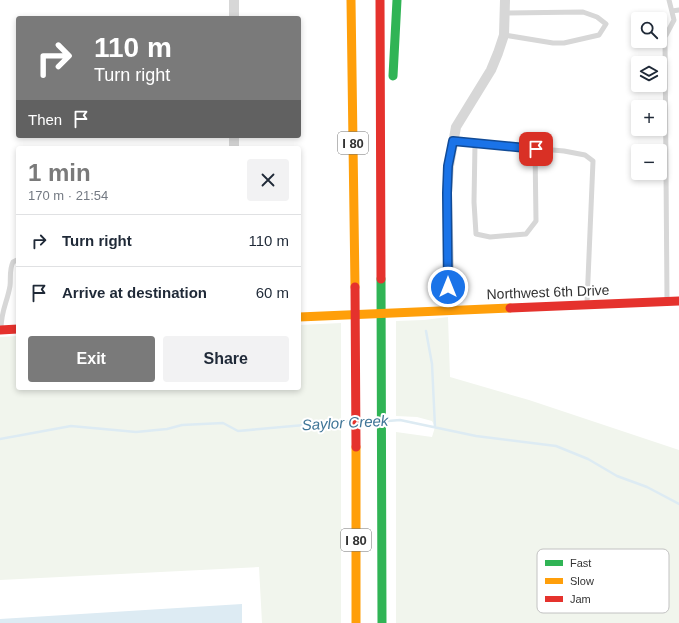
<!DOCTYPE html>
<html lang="en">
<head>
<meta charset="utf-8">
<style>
	:root { --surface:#fff; --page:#f2f2f3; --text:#1f2937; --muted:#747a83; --line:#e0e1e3; --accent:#7a7a7a }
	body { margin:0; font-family:Arial,sans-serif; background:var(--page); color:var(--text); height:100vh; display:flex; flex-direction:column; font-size:15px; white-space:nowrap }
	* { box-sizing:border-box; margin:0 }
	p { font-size:13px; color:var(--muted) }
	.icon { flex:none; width:22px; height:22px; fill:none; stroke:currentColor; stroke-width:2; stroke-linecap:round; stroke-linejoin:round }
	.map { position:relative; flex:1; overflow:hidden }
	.drawer { position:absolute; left:16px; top:146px; width:285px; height:244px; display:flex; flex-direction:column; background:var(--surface); border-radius:4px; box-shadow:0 2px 6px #0003 }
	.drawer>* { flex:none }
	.hud { position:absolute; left:16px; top:16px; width:285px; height:122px; border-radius:4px; box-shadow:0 2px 6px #0003; background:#7a7a7a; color:#fff; overflow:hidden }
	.controls { position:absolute; left:631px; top:12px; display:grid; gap:8px }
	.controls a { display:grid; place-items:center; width:36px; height:36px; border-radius:4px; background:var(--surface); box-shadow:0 2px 6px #0003; font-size:20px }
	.pin { position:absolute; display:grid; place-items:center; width:34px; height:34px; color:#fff; margin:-17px; border-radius:8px; box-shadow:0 2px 6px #0006 }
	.me { position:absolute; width:44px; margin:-22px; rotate:0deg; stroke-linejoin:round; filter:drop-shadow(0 0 3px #0008) }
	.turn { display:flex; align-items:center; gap:14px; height:84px; padding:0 12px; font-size:18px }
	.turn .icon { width:52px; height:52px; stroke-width:2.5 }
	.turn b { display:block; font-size:28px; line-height:34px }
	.then { display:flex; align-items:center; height:38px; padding:0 12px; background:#0003; gap:8px; font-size:15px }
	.round { display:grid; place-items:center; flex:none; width:42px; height:42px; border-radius:4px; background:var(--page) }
	.headline { display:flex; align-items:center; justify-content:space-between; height:68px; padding:0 12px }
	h1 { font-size:24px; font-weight:700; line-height:30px; color:var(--accent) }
	.primary-button { display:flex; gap:8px; margin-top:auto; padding:8px 12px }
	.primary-button a { flex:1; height:46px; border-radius:4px; background:var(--accent); color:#fff; font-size:16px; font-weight:700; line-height:46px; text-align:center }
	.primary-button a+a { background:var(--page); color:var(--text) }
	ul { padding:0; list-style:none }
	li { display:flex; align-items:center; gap:12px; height:52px; padding:0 12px; border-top:1px solid var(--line) }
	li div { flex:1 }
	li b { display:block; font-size:15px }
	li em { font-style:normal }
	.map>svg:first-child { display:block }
	.green { fill:#f1f5ed }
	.water { fill:#ddebf3 }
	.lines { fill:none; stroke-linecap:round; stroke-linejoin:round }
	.stream { stroke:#ddebf3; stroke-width:2.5 }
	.lane { stroke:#d7d7d7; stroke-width:5 }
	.street { stroke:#d7d7d7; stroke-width:10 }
	.fast { stroke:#30b455; stroke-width:9 }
	.slow { stroke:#ff9f0a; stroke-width:9 }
	.jam { stroke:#e5322d; stroke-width:9 }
	.route-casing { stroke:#114b97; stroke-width:10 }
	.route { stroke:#1a73e8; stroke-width:7 }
	.labels { text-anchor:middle; stroke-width:4; stroke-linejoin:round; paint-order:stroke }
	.shield { fill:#fff; stroke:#707070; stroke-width:1 }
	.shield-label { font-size:13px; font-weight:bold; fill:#333 }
	.street-label { font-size:14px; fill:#333; stroke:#fff }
	.water-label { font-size:15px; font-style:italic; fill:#3f7597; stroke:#fff }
	.key { fill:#fff; stroke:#c2c2c2; stroke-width:1 }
	.key-label { font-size:11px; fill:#333 }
</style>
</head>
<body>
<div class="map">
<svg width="679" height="623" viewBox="0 0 679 623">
	<rect width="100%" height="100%" fill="#fff"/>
	<!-- green -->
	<path class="green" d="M448 317 450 377 529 400 679 450V623H396V432L432 437 435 427 432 421 417 417 396 416V321L424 320Z
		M341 323V623H262L259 567 0 580V337L18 336V388H299V325Z"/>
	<!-- water -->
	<path class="water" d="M242 604V623H0V619Z"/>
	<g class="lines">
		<!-- stream -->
		<path class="stream" d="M426 331 432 364 435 427
			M362 421H375
			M388 421 400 420 476 436 556 446 588 459 617 476 647 487 679 504
			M0 439 71 426 136 432 167 429 182 425 223 423 238 431 349 421"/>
		<!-- lane -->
		<path class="lane" d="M672 11 679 10
			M504 35 553 43H564L599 35 606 24 597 17 583 12 504 13
			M453 141 564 151 585 155 593 161 587 303
			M475 144 474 202 476 234 490 237 526 234 536 221 535 149
			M667 300 665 37 674 20 669 0
			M1 329C1 311 7 303 10 286 11 278 9 270 13 262L17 260"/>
		<!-- street -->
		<path class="street" d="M234 0V18
			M234 136V148
			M450 310 447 193 449 166 456 127 491 70 498 53 504 35 505 0"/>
		<!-- fast -->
		<path class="fast" d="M393 76 397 0
			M381 279 382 623"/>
		<!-- slow -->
		<path class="slow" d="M351 0 355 287
			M299 317 510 308
			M356 447V623"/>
		<!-- jam -->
		<path class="jam" d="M380 0 381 279
			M355 287 356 447
			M510 308 679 301
			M0 330 18 329"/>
	</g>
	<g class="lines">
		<!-- route casing -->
		<g class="route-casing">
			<path id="route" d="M448 287 447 193 448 166 453 141 536 149"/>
		</g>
		<!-- route -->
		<use href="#route" class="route"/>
	</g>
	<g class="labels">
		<!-- shield labels -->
		<g class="shield">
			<rect x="338" y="132" width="30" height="22" rx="3"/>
			<rect x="341" y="529" width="30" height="22" rx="3"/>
		</g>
		<g class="shield-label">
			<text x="353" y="148">I 80</text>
			<text x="356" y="545">I 80</text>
		</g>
		<!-- street labels -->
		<g class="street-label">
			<text transform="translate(548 292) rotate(-2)" y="5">Northwest 6th Drive</text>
		</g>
		<!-- water labels -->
		<g class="water-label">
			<text transform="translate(345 423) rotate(-3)" y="5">Saylor Creek</text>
		</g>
	</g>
	<!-- legend -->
	<rect x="537" y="549" width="132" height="64" rx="6" class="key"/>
	<rect x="545" y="560" width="18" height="6" fill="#30b455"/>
	<rect x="545" y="578" width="18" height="6" fill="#ff9f0a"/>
	<rect x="545" y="596" width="18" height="6" fill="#e5322d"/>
	<g class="key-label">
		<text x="570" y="567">Fast</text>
		<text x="570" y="585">Slow</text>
		<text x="570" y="603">Jam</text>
	</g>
</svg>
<div class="controls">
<a><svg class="icon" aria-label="search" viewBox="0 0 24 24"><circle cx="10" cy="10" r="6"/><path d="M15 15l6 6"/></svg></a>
<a><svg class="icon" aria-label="layers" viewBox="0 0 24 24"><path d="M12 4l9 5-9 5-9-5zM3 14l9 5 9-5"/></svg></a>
<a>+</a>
<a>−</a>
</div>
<div class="pin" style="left:536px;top:149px;background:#d93025"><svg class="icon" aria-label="arrive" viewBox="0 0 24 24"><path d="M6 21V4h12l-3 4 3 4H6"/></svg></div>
<svg class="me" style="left:448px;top:287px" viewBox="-20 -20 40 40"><circle r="17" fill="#1a73e8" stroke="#fff" stroke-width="3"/><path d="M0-11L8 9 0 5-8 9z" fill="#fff"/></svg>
<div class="hud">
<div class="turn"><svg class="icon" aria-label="right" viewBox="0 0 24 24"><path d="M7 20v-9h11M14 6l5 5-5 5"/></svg><div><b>110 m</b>Turn right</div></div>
<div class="then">Then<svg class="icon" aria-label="arrive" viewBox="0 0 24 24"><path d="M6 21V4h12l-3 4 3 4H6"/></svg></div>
</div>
<section class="drawer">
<div class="headline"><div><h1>1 min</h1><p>170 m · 21:54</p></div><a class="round"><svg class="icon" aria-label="close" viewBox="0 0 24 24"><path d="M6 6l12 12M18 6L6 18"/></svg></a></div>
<ul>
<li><svg class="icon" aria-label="right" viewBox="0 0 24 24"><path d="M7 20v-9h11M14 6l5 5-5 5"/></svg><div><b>Turn right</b></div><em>110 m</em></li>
<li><svg class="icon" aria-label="arrive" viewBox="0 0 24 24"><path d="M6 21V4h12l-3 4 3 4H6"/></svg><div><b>Arrive at destination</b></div><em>60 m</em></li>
</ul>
<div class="primary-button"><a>Exit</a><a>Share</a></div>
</section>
</div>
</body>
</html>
